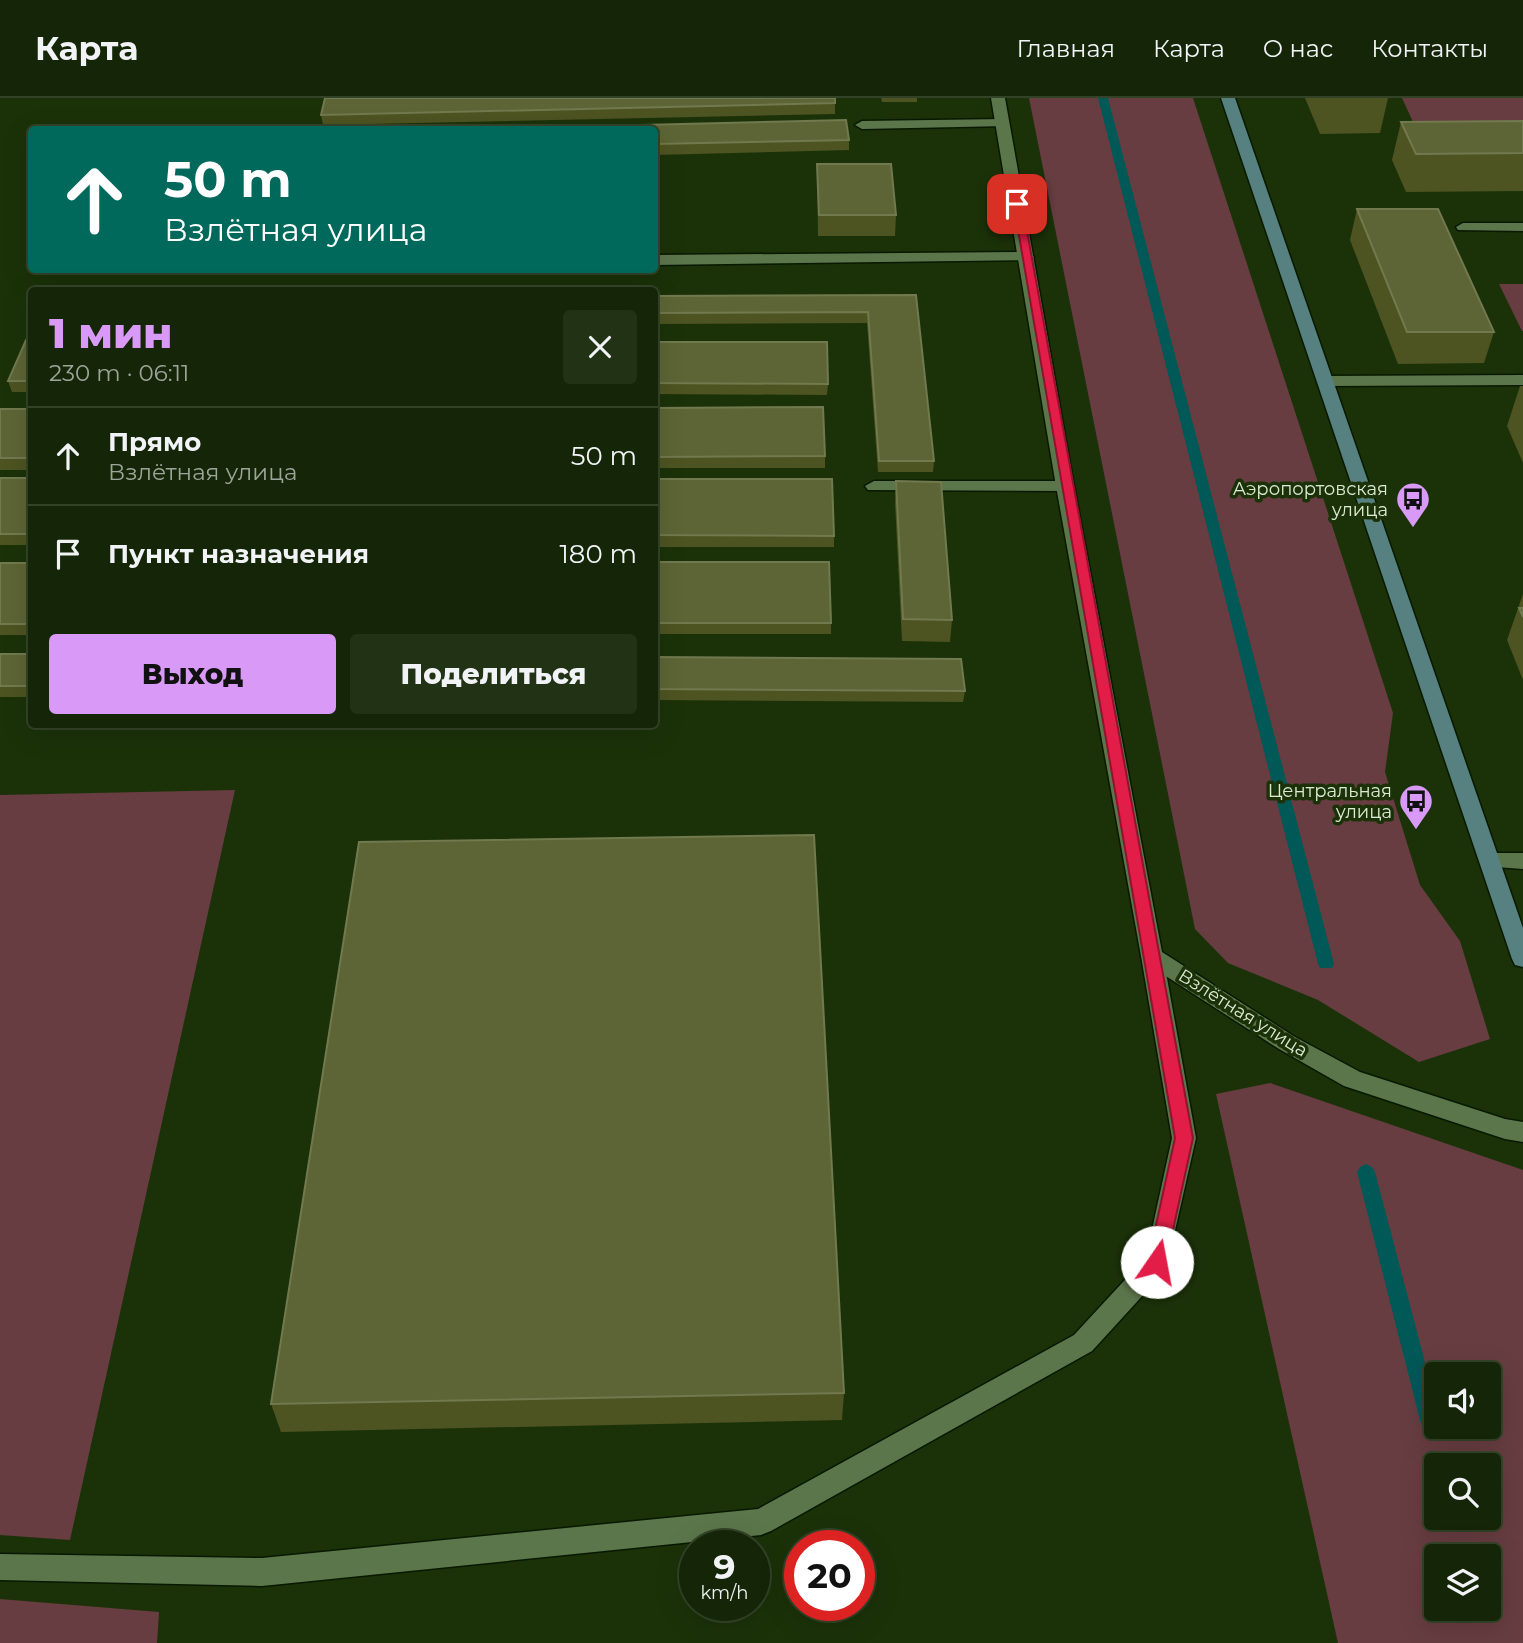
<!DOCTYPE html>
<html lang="ru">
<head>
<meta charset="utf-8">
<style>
	:root { --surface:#142607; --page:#213215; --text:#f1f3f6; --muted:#9da59b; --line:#334328; --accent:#d99af7 }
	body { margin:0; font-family:Montserrat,sans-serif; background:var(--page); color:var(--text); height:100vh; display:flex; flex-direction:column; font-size:26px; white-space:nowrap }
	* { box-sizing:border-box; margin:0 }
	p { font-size:23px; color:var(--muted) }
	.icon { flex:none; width:38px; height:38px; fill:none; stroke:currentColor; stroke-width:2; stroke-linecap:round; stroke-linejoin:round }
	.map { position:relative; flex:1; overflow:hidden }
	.details { position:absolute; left:28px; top:189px; width:630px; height:441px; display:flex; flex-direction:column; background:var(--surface); border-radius:7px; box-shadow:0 7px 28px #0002,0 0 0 2px var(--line) }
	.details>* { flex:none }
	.top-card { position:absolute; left:28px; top:28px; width:630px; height:147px; border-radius:7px; box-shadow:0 7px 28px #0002,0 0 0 2px var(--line); background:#00695c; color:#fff; overflow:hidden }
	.controls { position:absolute; left:1424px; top:1264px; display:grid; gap:14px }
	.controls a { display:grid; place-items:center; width:77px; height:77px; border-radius:7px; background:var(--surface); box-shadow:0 7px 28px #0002,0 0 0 2px var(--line); font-size:35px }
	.speed { position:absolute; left:679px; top:1432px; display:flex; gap:14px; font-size:35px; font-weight:700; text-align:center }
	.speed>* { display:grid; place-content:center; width:91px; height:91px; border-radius:50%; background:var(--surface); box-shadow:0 7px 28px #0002,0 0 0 2px var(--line); line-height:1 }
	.speed small { font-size:18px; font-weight:400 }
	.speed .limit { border:10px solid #d22; background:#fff; color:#111 }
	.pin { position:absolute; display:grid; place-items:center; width:60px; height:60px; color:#fff; margin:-30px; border-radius:14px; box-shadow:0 4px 10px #0006 }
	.me { position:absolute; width:77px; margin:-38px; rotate:12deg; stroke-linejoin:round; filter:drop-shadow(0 0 5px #0008) }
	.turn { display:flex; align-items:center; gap:24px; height:147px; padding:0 21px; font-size:32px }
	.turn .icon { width:91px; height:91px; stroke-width:2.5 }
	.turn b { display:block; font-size:49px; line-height:60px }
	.round { display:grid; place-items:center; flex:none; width:74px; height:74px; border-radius:7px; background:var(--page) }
	.overview { display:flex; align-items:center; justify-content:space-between; height:119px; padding:0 21px }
	h1 { font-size:42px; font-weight:800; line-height:52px; color:var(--accent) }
	.primary-button { display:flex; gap:14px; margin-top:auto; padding:14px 21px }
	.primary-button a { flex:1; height:80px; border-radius:7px; background:var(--accent); color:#111; font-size:28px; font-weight:800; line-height:80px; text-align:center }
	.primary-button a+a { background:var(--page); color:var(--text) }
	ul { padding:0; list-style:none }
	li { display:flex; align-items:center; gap:21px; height:98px; padding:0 21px; border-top:2px solid var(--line) }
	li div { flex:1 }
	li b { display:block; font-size:26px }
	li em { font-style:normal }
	header { display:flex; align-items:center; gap:42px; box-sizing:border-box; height:98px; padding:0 35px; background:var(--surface); border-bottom:2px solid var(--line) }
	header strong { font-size:33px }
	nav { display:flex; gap:38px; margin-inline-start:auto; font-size:24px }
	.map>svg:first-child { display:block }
	.green { fill:#673d41; fill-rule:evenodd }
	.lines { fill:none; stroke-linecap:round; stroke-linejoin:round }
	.stream { fill:#005857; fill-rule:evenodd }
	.lane-casing { stroke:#081900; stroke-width:3 }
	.street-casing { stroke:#081900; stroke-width:3 }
	.secondary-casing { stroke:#081900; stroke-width:3 }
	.lane { fill:#5c764b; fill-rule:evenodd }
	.street { fill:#5c764b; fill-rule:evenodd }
	.secondary { fill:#568180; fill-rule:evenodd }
	.wall { fill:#4e5322 }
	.building { fill:#5d6435; stroke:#71794e; stroke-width:2 }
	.route { fill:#e11d48; stroke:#92132f; stroke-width:2 }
	.labels { text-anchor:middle; stroke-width:7; stroke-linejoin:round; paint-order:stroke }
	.poi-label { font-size:18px; fill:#dbead3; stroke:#1b3209; text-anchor:end }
	.street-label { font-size:18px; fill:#dbead3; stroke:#1b3209 }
</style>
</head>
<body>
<header>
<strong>Карта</strong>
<nav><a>Главная</a><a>Карта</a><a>О нас</a><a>Контакты</a></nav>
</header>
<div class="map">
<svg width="1523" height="1545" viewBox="0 0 1523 1545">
	<rect width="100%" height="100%" fill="#1b3209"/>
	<!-- green -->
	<path class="green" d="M1029 0H1193L1393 615 1385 674 1420 787 1460 843 1490 941 1419 964 1318 902 1228 865 1195 831Z
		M1402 0H1523V37H1419Z
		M1499 186H1523V233H1522Z
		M235 692 70 1442 0 1437V697Z
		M1270 985 1523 1072V1545H1338L1216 996ZM1437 1276H1489V1328H1437ZM1437 1367H1489V1419H1437ZM1437 1458H1489V1510H1437Z
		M0 1501 159 1514 157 1545H0Z"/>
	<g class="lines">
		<!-- stream -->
		<path class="stream" d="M1098 0H1108L1334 866 1332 870H1320L1318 866Z
			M1366 1066 1372 1069 1375 1074 1437 1310V1328H1440L1438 1332 1431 1335 1424 1332 1421 1326 1357 1074 1360 1069Z"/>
		<!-- lane casing -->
		<g class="lane-casing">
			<path id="lane" d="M1003 21 1008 22V28L862 31 855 27 862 23Z
				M1463 125H1523V133L1458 132 1456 129Z
				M1026 154 1031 156 1034 159 1031 162 654 167V157Z
				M1523 277V287L1327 288 1319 283 1327 278Z
				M874 383H1065L1074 388 1065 393 868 392 865 388Z
				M1490 755H1523V771L1483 768 1480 763 1483 758Z
				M1152 850 1160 852 1163 858 1196 1040 1166 1172 1092 1253 771 1433 761 1437 262 1488 0 1482V1456L262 1460 758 1411 1074 1237 1146 1159 1172 1040 1141 858 1144 852Z"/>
		</g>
		<!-- street casing -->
		<g class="street-casing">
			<path id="street" d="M991 0H1005L1074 388 1162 854 1295 939 1360 974 1505 1021 1523 1024V1044L1505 1041 1344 988 1279 951 1144 864 1141 858 1056 388Z"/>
		</g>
		<!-- secondary casing -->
		<g class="secondary-casing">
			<path id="secondary" d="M1221 0H1235L1523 830V869L1515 867 1512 861Z"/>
		</g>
		<!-- lane -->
		<use href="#lane" class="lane"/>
		<!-- street -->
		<use href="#street" class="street"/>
		<!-- secondary -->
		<use href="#secondary" class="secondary"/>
	</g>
	<!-- wall -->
	<path class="wall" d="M881 0H917V4H882Z
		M1305 0H1388L1380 35 1320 36Z
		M835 5V16L323 27 321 17Z
		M1523 23V93L1406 94 1392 62 1401 24Z
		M654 32 849 42V52L654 57Z
		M817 66 896 117 895 138H818Z
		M1357 111 1494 234 1484 265 1398 266 1350 142Z
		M916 197 934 363 933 374H878L867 225 654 226V198Z
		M32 242V294H12L8 283Z
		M654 244 828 286 827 297 654 296Z
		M1520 288H1523V365L1507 328Z
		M654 310 825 358V370H654Z
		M0 311H32V372H0Z
		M0 380H32V447H0Z
		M654 381 834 438V449H654Z
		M896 383 952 522 950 544 902 543 895 405Z
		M654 464 831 525V536H654Z
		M0 465H32V537H0Z
		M1523 496V582L1507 542Z
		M0 556H32V599H0Z
		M654 559 965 593 963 604 654 602Z
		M844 1295 842 1322 281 1334 271 1306Z"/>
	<!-- building -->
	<path class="building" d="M325 0H835V5L321 17Z
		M846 22 849 42 654 46V32H436Z
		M1523 23V55L1416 56 1401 24Z
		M817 66H891L896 117H819Z
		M1357 111H1438L1494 234H1407Z
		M916 197 934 363H879L868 214 654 215V198Z
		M26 242H32V283H8Z
		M654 244H827L828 286 654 285Z
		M823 309 825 358 654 359V310Z
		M0 311H32V360H0Z
		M0 380H32V436H0Z
		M654 381H832L834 438 654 437Z
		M896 383 941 384 952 522 903 521Z
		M654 464H829L831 525H654Z
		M0 465H32V526H0Z
		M1519 510H1523V519Z
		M0 556H32V588H0Z
		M654 559 961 561 965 593 654 591Z
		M814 737 844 1295 271 1306 359 744Z"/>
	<!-- route -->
	<path class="route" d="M1013 103 1022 106 1193 1040 1166 1164 1164 1170 1157 1172 1150 1170 1148 1164 1175 1040Z"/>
	<!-- icons -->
	<defs>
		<g id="bus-pin" transform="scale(1.75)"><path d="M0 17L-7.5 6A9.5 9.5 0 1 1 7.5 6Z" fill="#d99af7" stroke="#1b3209"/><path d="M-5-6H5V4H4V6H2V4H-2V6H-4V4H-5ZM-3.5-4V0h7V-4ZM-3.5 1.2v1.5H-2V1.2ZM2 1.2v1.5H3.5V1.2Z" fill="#111"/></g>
	</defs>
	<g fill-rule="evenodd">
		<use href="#bus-pin" x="1413" y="401"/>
		<use href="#bus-pin" x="1416" y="703"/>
	</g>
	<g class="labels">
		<!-- poi labels -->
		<g class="poi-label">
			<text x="1388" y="397">Аэропортовская<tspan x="1388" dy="21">улица</tspan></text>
			<text x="1392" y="699">Центральная<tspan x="1392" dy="21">улица</tspan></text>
		</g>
		<!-- street labels -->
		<g class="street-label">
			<text transform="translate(1243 915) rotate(32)" y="6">Взлётная улица</text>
		</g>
	</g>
</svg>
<div class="controls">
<a><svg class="icon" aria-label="sound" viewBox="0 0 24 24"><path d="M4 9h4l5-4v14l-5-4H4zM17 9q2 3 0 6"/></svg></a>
<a><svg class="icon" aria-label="search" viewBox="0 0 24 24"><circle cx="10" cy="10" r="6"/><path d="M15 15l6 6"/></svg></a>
<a><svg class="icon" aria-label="layers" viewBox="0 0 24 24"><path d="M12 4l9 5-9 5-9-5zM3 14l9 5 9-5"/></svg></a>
</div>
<div class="speed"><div>9<small>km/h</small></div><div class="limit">20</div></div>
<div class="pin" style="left:1017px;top:106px;background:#d93025"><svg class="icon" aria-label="arrive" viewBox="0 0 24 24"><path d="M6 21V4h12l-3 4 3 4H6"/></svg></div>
<svg class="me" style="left:1157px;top:1164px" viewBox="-20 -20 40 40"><circle r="19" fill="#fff"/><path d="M0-13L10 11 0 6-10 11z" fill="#e11d48"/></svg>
<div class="top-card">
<div class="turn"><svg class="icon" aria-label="ahead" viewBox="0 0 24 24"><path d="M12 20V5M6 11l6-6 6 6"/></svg><div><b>50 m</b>Взлётная улица</div></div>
</div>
<section class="details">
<div class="overview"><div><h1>1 мин</h1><p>230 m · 06:11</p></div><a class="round"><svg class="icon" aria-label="close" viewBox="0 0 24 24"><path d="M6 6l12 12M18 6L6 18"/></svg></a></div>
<ul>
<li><svg class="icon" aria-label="ahead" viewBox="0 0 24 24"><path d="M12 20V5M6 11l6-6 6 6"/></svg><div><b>Прямо</b><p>Взлётная улица</p></div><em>50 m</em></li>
<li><svg class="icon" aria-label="arrive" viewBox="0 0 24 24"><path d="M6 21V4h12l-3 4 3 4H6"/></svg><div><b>Пункт назначения</b></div><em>180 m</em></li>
</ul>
<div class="primary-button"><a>Выход</a><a>Поделиться</a></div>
</section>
</div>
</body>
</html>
